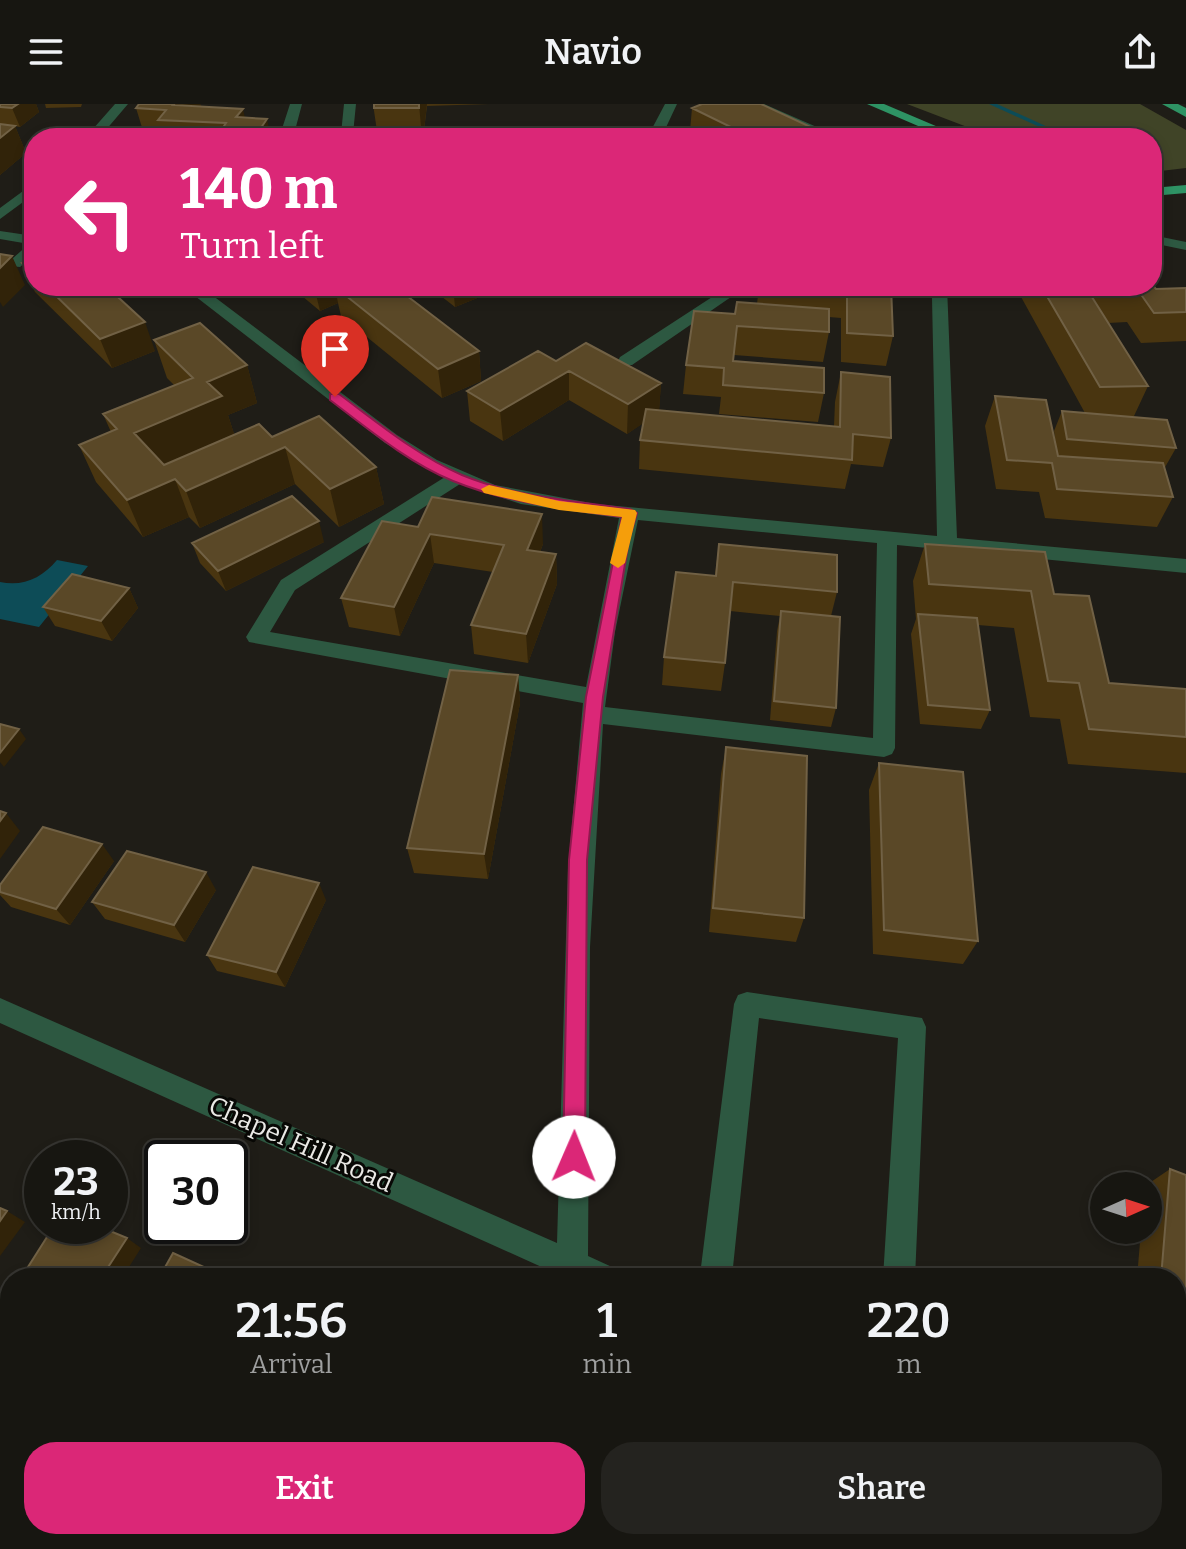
<!DOCTYPE html>
<html lang="en">
<head>
<meta charset="utf-8">
<style>
	:root { --surface:#171611; --page:#24231f; --text:#f1f3f6; --muted:#9e9f9f; --line:#363531; --accent:#db2777 }
	body { margin:0; font-family:Bitter,serif; background:var(--page); color:var(--text); height:100vh; display:flex; flex-direction:column; font-size:30px; white-space:nowrap }
	* { box-sizing:border-box; margin:0 }
	p { font-size:26px; color:var(--muted) }
	.icon { flex:none; width:44px; height:44px; fill:none; stroke:currentColor; stroke-width:2; stroke-linecap:round; stroke-linejoin:round }
	.map { position:relative; flex:1; overflow:hidden }
	.drawer { position:absolute; left:0px; top:1164px; width:1186px; height:282px; display:flex; flex-direction:column; background:var(--surface); border-radius:32px 32px 0 0; box-shadow:0 4px 12px #0003,0 0 0 2px var(--line) }
	.drawer>* { flex:none }
	.banner { position:absolute; left:24px; top:24px; width:1138px; height:168px; border-radius:32px; box-shadow:0 4px 12px #0003,0 0 0 2px var(--line); background:#db2777; color:#fff; overflow:hidden }
	.needle { width:52px; rotate:87deg }
	.fabs { position:absolute; left:1090px; top:1068px; display:grid; gap:16px }
	.fabs a { display:grid; place-items:center; width:72px; height:72px; border-radius:50%; background:var(--surface); box-shadow:0 4px 12px #0003,0 0 0 2px var(--line); font-size:40px }
	.speed { position:absolute; left:24px; top:1036px; display:flex; gap:16px; font-size:40px; font-weight:700; text-align:center }
	.speed>* { display:grid; place-content:center; width:104px; height:104px; border-radius:50%; background:var(--surface); box-shadow:0 4px 12px #0003,0 0 0 2px var(--line); line-height:1 }
	.speed small { font-size:20px; font-weight:400 }
	.speed .limit { border:4px solid #111; border-radius:12px; background:#fff; color:#111 }
	.pin { position:absolute; display:grid; place-items:center; width:68px; height:68px; color:#fff; margin:-82px -34px; border-radius:50% 50% 50% 0; rotate:-45deg; box-shadow:0 0 8px #0007 }
	.pin .icon { rotate:45deg }
	.me { position:absolute; width:88px; margin:-44px; rotate:1deg; stroke-linejoin:round; filter:drop-shadow(0 0 6px #0008) }
	.turn { display:flex; align-items:center; gap:28px; height:168px; padding:0 24px; font-size:36px }
	.turn .icon { width:104px; height:104px; stroke-width:2.5 }
	.turn b { display:block; font-size:56px; line-height:68px }
	.eta { display:flex; justify-content:space-evenly; align-items:center; height:136px; text-align:center }
	.eta b { font-size:48px; font-weight:600; line-height:56px }
	.cta { display:flex; gap:16px; margin-top:auto; padding:16px 24px }
	.cta a { flex:1; height:92px; border-radius:32px; background:var(--accent); color:#fff; font-size:32px; font-weight:600; line-height:92px; text-align:center }
	.cta a+a { background:var(--page); color:var(--text) }
	header { display:flex; justify-content:space-between; align-items:center; height:104px; padding:0 24px; background:var(--surface); font-size:36px; font-weight:600 }
	.map>svg:first-child { display:block }
	.green { fill:#404427 }
	.water { fill:#0d4c57 }
	.lines { fill:none; stroke-linecap:round; stroke-linejoin:round }
	.stream { fill:#0d4c57; fill-rule:evenodd }
	.minor { fill:#2d5841; fill-rule:evenodd }
	.major { fill:#2e9364; fill-rule:evenodd }
	.wall { fill:#493510 }
	.shaded-wall { fill:#312309 }
	.building { fill:#5a4827; stroke:#716145; stroke-width:2 }
	.route { fill:#db2777; stroke:#8e194d; stroke-width:2 }
	.slow { fill:#f59e0b }
	.labels { text-anchor:middle; stroke-width:6; stroke-linejoin:round; paint-order:stroke }
	.near-street-label { font-size:26px; fill:#eae9e5; stroke:#080805 }
</style>
</head>
<body>
<header><svg class="icon" aria-label="menu" viewBox="0 0 24 24"><path d="M4 6h16M4 12h16M4 18h16"/></svg>Navio<svg class="icon" aria-label="share" viewBox="0 0 24 24"><path d="M12 15V3M7 8l5-5 5 5M5 13v7h14v-7"/></svg></header>
<div class="map">
<svg width="1186" height="1445" viewBox="0 0 1186 1445">
	<rect width="100%" height="100%" fill="#1f1d17"/>
	<!-- green -->
	<path class="green" d="M907 0H1140L1186 26V64L1152 68V34H996Z"/>
	<!-- water -->
	<path class="water" d="M57 456 88 462 39 523 0 515V478C23 483 42 474 57 456Z"/>
	<g class="lines">
		<!-- stream -->
		<path class="stream" d="M989 0H997L1072 34H1064Z
			M1152 69 1161 74 1158 76 1152 74Z"/>
		<!-- minor -->
		<path class="minor" d="M115 0H128L99 34H85Z
			M290 0H302L293 34H279Z
			M344 0H356L353 30 347 34 341 30Z
			M665 0H677L661 34H647Z
			M747 0H764L842 34H824Z
			M34 79V90L0 115V104Z
			M0 127 34 132V151L20 163 0 161V153L12 155 29 140 0 135Z
			M1152 131 1186 138V146L1152 139Z
			M182 182H200L397 331 437 356 495 381 596 400 937 432 932 194 844 187 836 182 931 185V182H947L957 434 1186 455V469L897 441 895 644 892 650 884 653 603 620 590 843 588 1152 612 1163 617 1174H566L0 919V894L557 1139 568 764 583 599 249 538 246 533 281 476 445 373 385 339ZM460 380 521 400 619 414 586 583 270 528 295 486ZM638 416 877 439 873 634 605 603 615 528Z
			M729 182H747L632 261H620L618 257 620 253Z
			M747 888 922 914 926 923 915 1174H883L898 934 759 914 733 1163 729 1174H697L701 1163 734 900 738 891Z
			M1176 1413 1186 1418V1445H1167L1160 1436H1176Z"/>
		<!-- major -->
		<path class="major" d="M867 0H884L964 34H946Z
			M1162 0H1178L1186 4V13Z
			M1186 81V89L1152 92V84Z"/>
	</g>
	<!-- wall -->
	<path class="wall" d="M0 0H36L39 8 20 23 15 22 26 49 0 71Z
		M45 0H82L81 3 46 4Z
		M139 0H200L201 2 245 14 271 34H164L163 33 145 32 146 34H101L144 30 136 4Z
		M373 0H489L427 2 423 34H378Z
		M692 4 817 26 816 34H673L690 27Z
		M34 156V182H106L155 247 112 264 35 188 22 159Z
		M290 182H394L479 247 481 277 442 294 341 212 338 199 320 207Z
		M428 182H507L455 203Z
		M759 182H885L893 232 886 262 841 258V214L829 213V228L823 258 734 251 733 257 824 289 818 318 719 310 721 293 683 290 686 261 735 210 757 200Z
		M1015 182H1152L1156 185 1186 184V237L1141 239 1127 218 1108 219 1148 282 1134 312H1123L1176 344 1164 365 1173 393 1157 423 1045 414 1039 388 996 385 985 322 995 292 1056 343 1054 327 1062 307 1085 309Z
		M154 236 247 261 257 299 228 311 234 330 163 360 272 333 376 363 384 400 339 423 295 380 200 424 189 413 143 433 96 378 79 341 111 328 103 310 175 282 167 274Z
		M556 257 661 279 659 306 834 322 835 298 841 268 891 334 883 363 851 360 845 385 639 365 640 336 643 319 627 330 569 296 503 337 470 317 467 287Z
		M418 423 543 440 540 448 556 450 557 480 528 559 474 550 471 521 493 468 434 459 400 532 349 523 341 494Z
		M324 438 226 487 200 459 192 439Z
		M719 440 837 488 831 512 836 604 831 623 770 616 777 527 780 512 730 507 725 559 721 587 662 581 664 553 715 471Z
		M925 440 1054 490 1109 579 1186 585V669L1068 660 1060 615 1030 613 1014 524 978 521 990 606 981 625 920 620 911 530 916 515 913 477Z
		M129 484 138 504 112 537 55 522 43 503Z
		M518 571 520 599 488 775 414 769 407 744Z
		M726 643 804 814 796 838 709 828 721 670Z
		M879 659 978 837 963 860 873 850 869 686Z
		M114 757 70 821 11 803 0 791V781Z
		M216 786 185 838 105 815 92 798Z
		M326 796 285 883 217 867 207 851Z
		M1170 1065 1186 1071V1221L1176 1217V1174H1137L1141 1126H1148V1082H1145Z
		M798 1436H816L836 1445H796Z"/>
	<!-- shaded-wall -->
	<path class="shaded-wall" d="M18 0H36L39 8 20 23 12 4Z
		M174 0H200L201 2 177 17Z
		M419 0H427L423 34H422Z
		M243 5 249 32 236 13Z
		M267 15 271 34H254Z
		M15 22 26 49 0 71V34Z
		M817 26 816 34H798Z
		M12 152 25 181 3 203 0 198V164Z
		M314 182H356L335 183 338 199 320 207Z
		M453 182H507L455 203Z
		M145 218 155 247 112 264 100 235Z
		M479 247 481 277 442 294 438 265Z
		M247 261 257 299 228 311 234 330 149 367 134 329 207 278Z
		M569 267V296L503 337 500 307Z
		M661 279 659 309 627 330 628 300Z
		M285 343 295 380 200 424 186 387Z
		M376 363 384 400 339 423 330 385Z
		M175 375 189 413 143 433 127 396Z
		M542 410 543 440 529 475 527 446Z
		M319 417 324 438 226 487 218 467Z
		M430 430 434 459 400 532 394 503Z
		M556 450 557 480 528 559 526 530Z
		M129 484 138 504 112 537 101 517Z
		M518 571 520 599 488 775 484 750Z
		M19 625 26 635 4 663 0 658V649Z
		M6 709 20 727 0 755V717Z
		M102 740 114 757 70 821 56 805Z
		M206 768 216 786 185 838 174 821Z
		M319 779 326 796 285 883 276 868Z
		M7 1107 25 1118 0 1152V1117Z
		M127 1134 141 1144 122 1174H101Z"/>
	<!-- building -->
	<path class="building" d="M0 0H18L12 4 0 3Z
		M139 0H174L173 1 243 5 236 13 267 15 254 34H216L226 19 158 16 166 6 136 4Z
		M374 0H419V4H374Z
		M702 0H761L817 26 798 34H753L692 4Z
		M0 20 15 22 0 34Z
		M698 24 721 34H673Z
		M108 27 145 30 141 34H101Z
		M0 150 12 152 0 164Z
		M34 156V171L22 159Z
		M1152 180 1156 185 1186 184V208L1154 209 1140 189 1116 190 1111 182H1152Z
		M46 182H106L145 218 100 235Z
		M337 182H394L479 247 438 265 335 183Z
		M806 182H891L893 232 847 229V185Z
		M1041 182H1085L1148 282 1100 283Z
		M737 198 829 205V228L737 222 733 257 824 264V289L723 281 724 264 686 261 694 207 735 210Z
		M200 219 247 261 207 278 222 292 134 329 164 361 259 320 272 333 319 312 376 363 330 385 285 343 186 387 175 375 127 396 79 341 117 325 103 310 193 274 154 236Z
		M586 239 661 279 628 300 569 267 500 307 467 287 538 247 556 257Z
		M841 268 890 273 891 334 853 330 852 356 640 336 646 305 840 323Z
		M995 292 1046 296 1058 352 1163 359 1173 393 1057 385 1052 359 1007 356Z
		M1062 307 1167 316 1176 344 1067 335Z
		M292 392 319 417 218 467 192 439Z
		M432 393 542 410 527 446 556 450 526 530 471 521 504 441 430 430 394 503 341 494 382 417 418 423Z
		M719 440 837 451V488L733 478 725 559 664 553 676 468 716 472Z
		M925 440 1045 448 1054 490 1089 492 1109 579 1186 585V633L1089 625 1079 579 1048 577 1031 487 929 480Z
		M72 470 129 484 101 517 43 503Z
		M781 507 840 513 836 604 774 597Z
		M918 510 977 514 990 606 928 601Z
		M450 566 518 571 484 750 407 744Z
		M0 620 19 625 0 649Z
		M726 643 807 652 804 814 713 804Z
		M879 659 963 668 978 837 884 826Z
		M0 707 6 709 0 717Z
		M43 723 102 740 56 805 0 788V781Z
		M127 747 206 768 174 821 92 798Z
		M253 763 319 779 276 868 207 851Z
		M1170 1065 1186 1071V1198L1176 1194V1174H1161Z
		M0 1104 7 1107 0 1117Z
		M54 1122H98L127 1134 101 1174H21Z
		M173 1149 228 1174H159Z
		M10 1191V1235L0 1230V1207Z
		M10 1243V1283L0 1278V1258Z
		M508 1436H602L599 1445H505Z
		M659 1436H758L756 1445H657Z
		M805 1436H816L836 1445H803Z"/>
	<!-- route -->
	<path class="route" d="M330 290H339C378 319 418 352 462 371 515 393 574 397 630 405L637 409 629 436 603 593 587 756 585 1053 582 1061 574 1064 566 1061 563 1053 569 756 586 593 622 413C564 405 507 399 453 377 409 359 368 325 330 296Z"/>
	<!-- slow -->
	<path class="slow" d="M489 381 559 397 635 406 637 409 625 459 618 464 610 459 622 413 559 406 484 389 481 385Z"/>
	<g class="labels">
		<!-- near-street labels -->
		<g class="near-street-label">
			<text transform="translate(301 1040) rotate(24)" y="9">Chapel Hill Road</text>
		</g>
	</g>
</svg>
<div class="fabs">
<a><svg class="needle" viewBox="-14 -14 28 28"><path d="M0-13l5 13h-10z" fill="#e53935"/><path d="M0 13l5-13h-10z" fill="#9e9f9f"/></svg></a>
</div>
<div class="speed"><div>23<small>km/h</small></div><div class="limit">30</div></div>
<div class="pin" style="left:335px;top:293px;background:#d93025"><svg class="icon" aria-label="arrive" viewBox="0 0 24 24"><path d="M6 21V4h12l-3 4 3 4H6"/></svg></div>
<svg class="me" style="left:574px;top:1053px" viewBox="-20 -20 40 40"><circle r="19" fill="#fff"/><path d="M0-13L10 11 0 6-10 11z" fill="#db2777"/></svg>
<div class="banner">
<div class="turn"><svg class="icon" aria-label="left" viewBox="0 0 24 24"><path d="M17 20v-9H6M10 6l-5 5 5 5"/></svg><div><b>140 m</b>Turn left</div></div>
</div>
<section class="drawer">
<div class="eta">
<div><b>21:56</b><p>Arrival</p></div>
<div><b>1</b><p>min</p></div>
<div><b>220</b><p>m</p></div>
</div>
<div class="cta"><a>Exit</a><a>Share</a></div>
</section>
</div>
</body>
</html>
